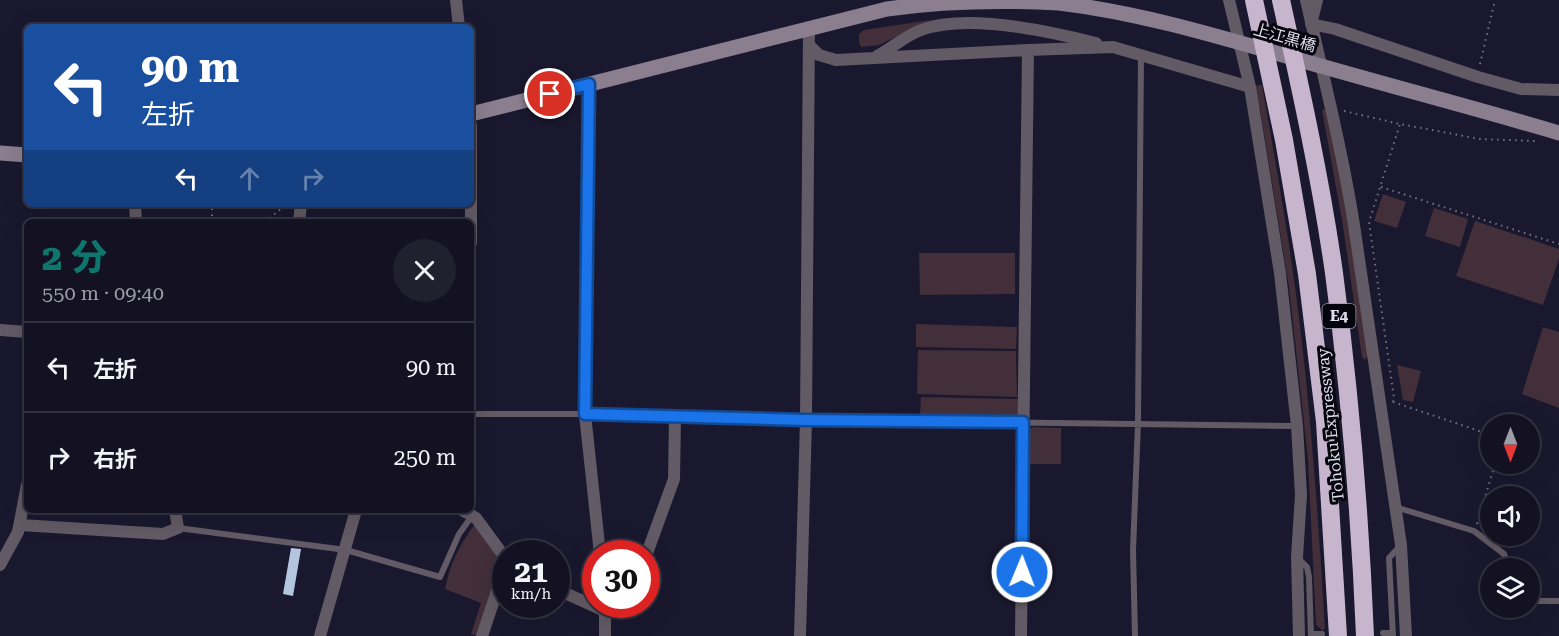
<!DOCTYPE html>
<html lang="ja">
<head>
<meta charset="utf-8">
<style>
	:root { --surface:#141222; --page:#21202f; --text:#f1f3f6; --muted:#9d9ea5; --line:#333240; --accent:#0f766e }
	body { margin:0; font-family:"Roboto Serif","Noto Sans JP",serif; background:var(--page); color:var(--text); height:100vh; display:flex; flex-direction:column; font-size:22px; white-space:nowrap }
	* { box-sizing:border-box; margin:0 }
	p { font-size:20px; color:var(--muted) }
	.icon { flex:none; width:33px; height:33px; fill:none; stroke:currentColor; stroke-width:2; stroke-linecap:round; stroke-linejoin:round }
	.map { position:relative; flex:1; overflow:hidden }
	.panel { position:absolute; left:24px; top:219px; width:450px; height:294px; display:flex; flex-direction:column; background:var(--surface); border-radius:9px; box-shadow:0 6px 24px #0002,0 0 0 2px var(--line) }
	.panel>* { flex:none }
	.banner { position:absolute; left:24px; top:24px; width:450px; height:183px; border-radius:9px; box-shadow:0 6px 24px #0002,0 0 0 2px var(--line); background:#1a4fa0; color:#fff; overflow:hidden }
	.needle { width:39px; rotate:180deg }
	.fabs { position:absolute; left:1480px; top:414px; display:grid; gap:12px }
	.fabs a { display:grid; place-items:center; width:60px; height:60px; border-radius:50%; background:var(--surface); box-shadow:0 6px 24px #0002,0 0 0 2px var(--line); font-size:30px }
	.speed { position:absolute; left:492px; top:540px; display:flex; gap:12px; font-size:30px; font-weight:700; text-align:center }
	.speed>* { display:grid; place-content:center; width:78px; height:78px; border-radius:50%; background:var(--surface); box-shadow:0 6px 24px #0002,0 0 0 2px var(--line); line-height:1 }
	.speed small { font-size:15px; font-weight:400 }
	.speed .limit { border:9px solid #d22; background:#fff; color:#111 }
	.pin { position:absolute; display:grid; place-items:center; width:51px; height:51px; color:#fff; margin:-26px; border:3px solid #fff; border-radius:50%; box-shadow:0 2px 6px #0007 }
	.me { position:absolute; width:66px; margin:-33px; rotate:1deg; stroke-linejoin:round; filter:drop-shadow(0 0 4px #0008) }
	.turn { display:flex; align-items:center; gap:21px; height:126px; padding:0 18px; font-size:27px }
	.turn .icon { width:78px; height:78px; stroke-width:2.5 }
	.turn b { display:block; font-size:42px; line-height:51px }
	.lanes { display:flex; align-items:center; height:57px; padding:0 18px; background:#0003; justify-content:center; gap:30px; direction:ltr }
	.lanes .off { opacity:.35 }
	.round { display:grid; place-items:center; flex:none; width:63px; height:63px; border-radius:32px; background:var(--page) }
	.summary { display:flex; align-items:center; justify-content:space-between; height:102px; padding:0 18px }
	h1 { font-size:36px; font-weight:800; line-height:45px; color:var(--accent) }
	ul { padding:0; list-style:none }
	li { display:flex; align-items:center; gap:18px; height:90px; padding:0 18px; border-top:2px solid var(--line) }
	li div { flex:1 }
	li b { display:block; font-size:22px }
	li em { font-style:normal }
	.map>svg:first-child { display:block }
	.green { fill:#422f39 }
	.building { fill:#b4c5e0 }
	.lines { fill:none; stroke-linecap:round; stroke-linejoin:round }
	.path { stroke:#767587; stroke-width:2; stroke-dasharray:1.5 4.5; stroke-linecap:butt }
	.service { stroke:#625a64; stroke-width:6 }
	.minor { stroke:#625a64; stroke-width:12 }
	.secondary { stroke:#8a7e8f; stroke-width:15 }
	.motorway { stroke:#c7b4cd; stroke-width:18 }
	.route-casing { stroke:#114b97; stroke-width:15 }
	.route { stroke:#1a73e8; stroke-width:10 }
	.labels { text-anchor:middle; stroke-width:6; stroke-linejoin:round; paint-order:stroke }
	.shield { fill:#06050e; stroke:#9d9daa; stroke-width:1.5 }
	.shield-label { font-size:15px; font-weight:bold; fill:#dedeed }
	.street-label { font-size:16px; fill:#dedeed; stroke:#06050e }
</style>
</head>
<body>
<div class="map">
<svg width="1559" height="636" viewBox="0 0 1559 636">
	<rect width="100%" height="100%" fill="#1a182e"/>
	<!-- green -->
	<path class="green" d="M931 20 879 45 861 47 859 42V34L864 30Z
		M1262 85C1271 136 1280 187 1288 238 1308 367 1317 498 1325 628L1323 631 1316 625 1308 459 1289 287 1260 109 1253 86Z
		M1327 109 1345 198 1368 355 1365 360 1362 357 1343 226 1322 110Z
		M1383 194 1406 202 1397 228 1374 221Z
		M1434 208 1468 219 1460 247 1425 236Z
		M1475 221 1559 249V259L1543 305 1456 276Z
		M919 253H1015V294L920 295Z
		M916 324 1017 327 1016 349 916 347Z
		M1543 327 1559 332V408L1522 394Z
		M918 350 1016 351 1017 397 917 394Z
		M1397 365 1421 371 1413 402 1403 400Z
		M921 397 1018 399 1019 414 1015 418 920 416Z
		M1032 427 1061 428V464H1028V433Z
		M474 525 492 547 502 564 478 636 471 634 481 603 445 589C450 564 459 546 474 525Z"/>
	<!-- building -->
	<path class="building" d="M291 548 301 549 293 596 283 594Z"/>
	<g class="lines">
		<!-- path -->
		<path class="path" d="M1480 64 1495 0
			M1344 111 1400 124 1480 139 1536 141
			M1381 187 1559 244
			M212 222V204
			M265 222 287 204
			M1393 402 1394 398 1369 222 1400 124
			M1393 402 1491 435
			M1477 524 1495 464"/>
		<!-- service -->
		<path class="service" d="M471 414H585L806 420 1297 426
			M1395 507 1474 531 1504 554 1509 568
			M178 528 346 550 440 577 459 534 472 516
			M1299 559 1307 567 1309 577 1311 636
			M1530 601H1559
			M1383 633H1392
			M1311 634H1322
			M1135 636 1133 550 1138 423 1141 56
			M1393 636 1389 558 1400 546"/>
		<!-- minor -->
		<path class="minor" d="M456 0 459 27
			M1229 0 1250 87 1280 273 1297 426 1301 495 1297 557 1299 636
			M1306 0C1323 75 1342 149 1354 225L1401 545 1406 636
			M1317 0 1311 24 1335 29 1478 77 1521 89 1559 90
			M811 47 819 55 836 60 1028 50 1113 47 1250 87
			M877 56C892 48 905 36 921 30 967 13 1049 31 1096 43
			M589 84 585 414 600 554
			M471 125V243
			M135 204 136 222
			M299 222 301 204
			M0 330 27 332
			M462 510 476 518 506 559
			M21 525 163 534 178 528 175 510
			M646 556 674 479 675 417
			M0 565 18 532 27 485
			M556 589 605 611 611 604
			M605 604V636
			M320 636 356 510
			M482 636 506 564
			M800 636 806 420 809 28
			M1021 636 1028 50"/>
		<!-- secondary -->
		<path class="secondary" d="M471 114 887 9C944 1 1002 0 1059 3 1151 14 1239 43 1328 68 1405 90 1482 110 1559 133
			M0 153 27 155"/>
		<!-- motorway -->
		<path class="motorway" d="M1254 0 1284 140 1307 274 1325 422 1338 636
			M1281 0C1301 90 1321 181 1334 273 1350 393 1360 515 1365 636"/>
	</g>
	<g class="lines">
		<!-- route casing -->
		<g class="route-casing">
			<path id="route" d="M550 94 589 84 585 414 806 420 1023 422 1022 572"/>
		</g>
		<!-- route -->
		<use href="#route" class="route"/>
	</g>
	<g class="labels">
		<!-- shield labels -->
		<rect class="shield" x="1322.5" y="304" width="33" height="24" rx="4.5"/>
		<g class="shield-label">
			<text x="1339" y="321">E4</text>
		</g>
		<!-- street labels -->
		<g class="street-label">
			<text transform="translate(1285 37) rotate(16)" y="6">上江黒橋</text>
			<text transform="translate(1330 425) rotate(-96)" y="6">Tohoku Expressway</text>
		</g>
	</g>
</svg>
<div class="fabs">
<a><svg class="needle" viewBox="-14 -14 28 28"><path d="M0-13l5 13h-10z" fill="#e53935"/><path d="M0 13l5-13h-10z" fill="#9d9ea5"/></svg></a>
<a><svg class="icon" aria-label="sound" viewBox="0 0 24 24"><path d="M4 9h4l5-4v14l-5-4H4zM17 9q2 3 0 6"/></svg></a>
<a><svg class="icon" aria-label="layers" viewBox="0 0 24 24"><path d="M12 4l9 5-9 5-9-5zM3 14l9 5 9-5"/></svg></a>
</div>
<div class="speed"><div>21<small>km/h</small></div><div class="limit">30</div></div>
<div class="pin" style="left:550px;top:94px;background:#d93025"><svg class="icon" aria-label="arrive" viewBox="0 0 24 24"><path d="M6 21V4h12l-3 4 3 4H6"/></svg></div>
<svg class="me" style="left:1022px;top:572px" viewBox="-20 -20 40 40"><circle r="17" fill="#1a73e8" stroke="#fff" stroke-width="3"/><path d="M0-11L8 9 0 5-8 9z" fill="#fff"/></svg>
<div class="banner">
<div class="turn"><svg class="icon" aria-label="left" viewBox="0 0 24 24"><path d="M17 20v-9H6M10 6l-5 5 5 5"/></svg><div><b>90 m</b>左折</div></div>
<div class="lanes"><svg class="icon" aria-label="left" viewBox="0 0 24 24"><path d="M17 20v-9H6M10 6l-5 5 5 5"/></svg><svg class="icon off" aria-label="ahead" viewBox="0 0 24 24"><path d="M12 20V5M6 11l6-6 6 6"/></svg><svg class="icon off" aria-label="right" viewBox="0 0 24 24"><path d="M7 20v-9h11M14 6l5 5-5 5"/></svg></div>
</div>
<section class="panel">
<div class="summary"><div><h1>2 分</h1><p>550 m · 09:40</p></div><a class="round"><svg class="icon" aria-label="close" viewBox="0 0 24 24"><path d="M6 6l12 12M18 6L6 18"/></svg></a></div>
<ul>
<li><svg class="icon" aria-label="left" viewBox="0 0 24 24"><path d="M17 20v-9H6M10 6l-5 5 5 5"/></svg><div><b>左折</b></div><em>90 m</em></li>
<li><svg class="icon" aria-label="right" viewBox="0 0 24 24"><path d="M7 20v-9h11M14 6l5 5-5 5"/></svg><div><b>右折</b></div><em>250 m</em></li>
</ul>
</section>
</div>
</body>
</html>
